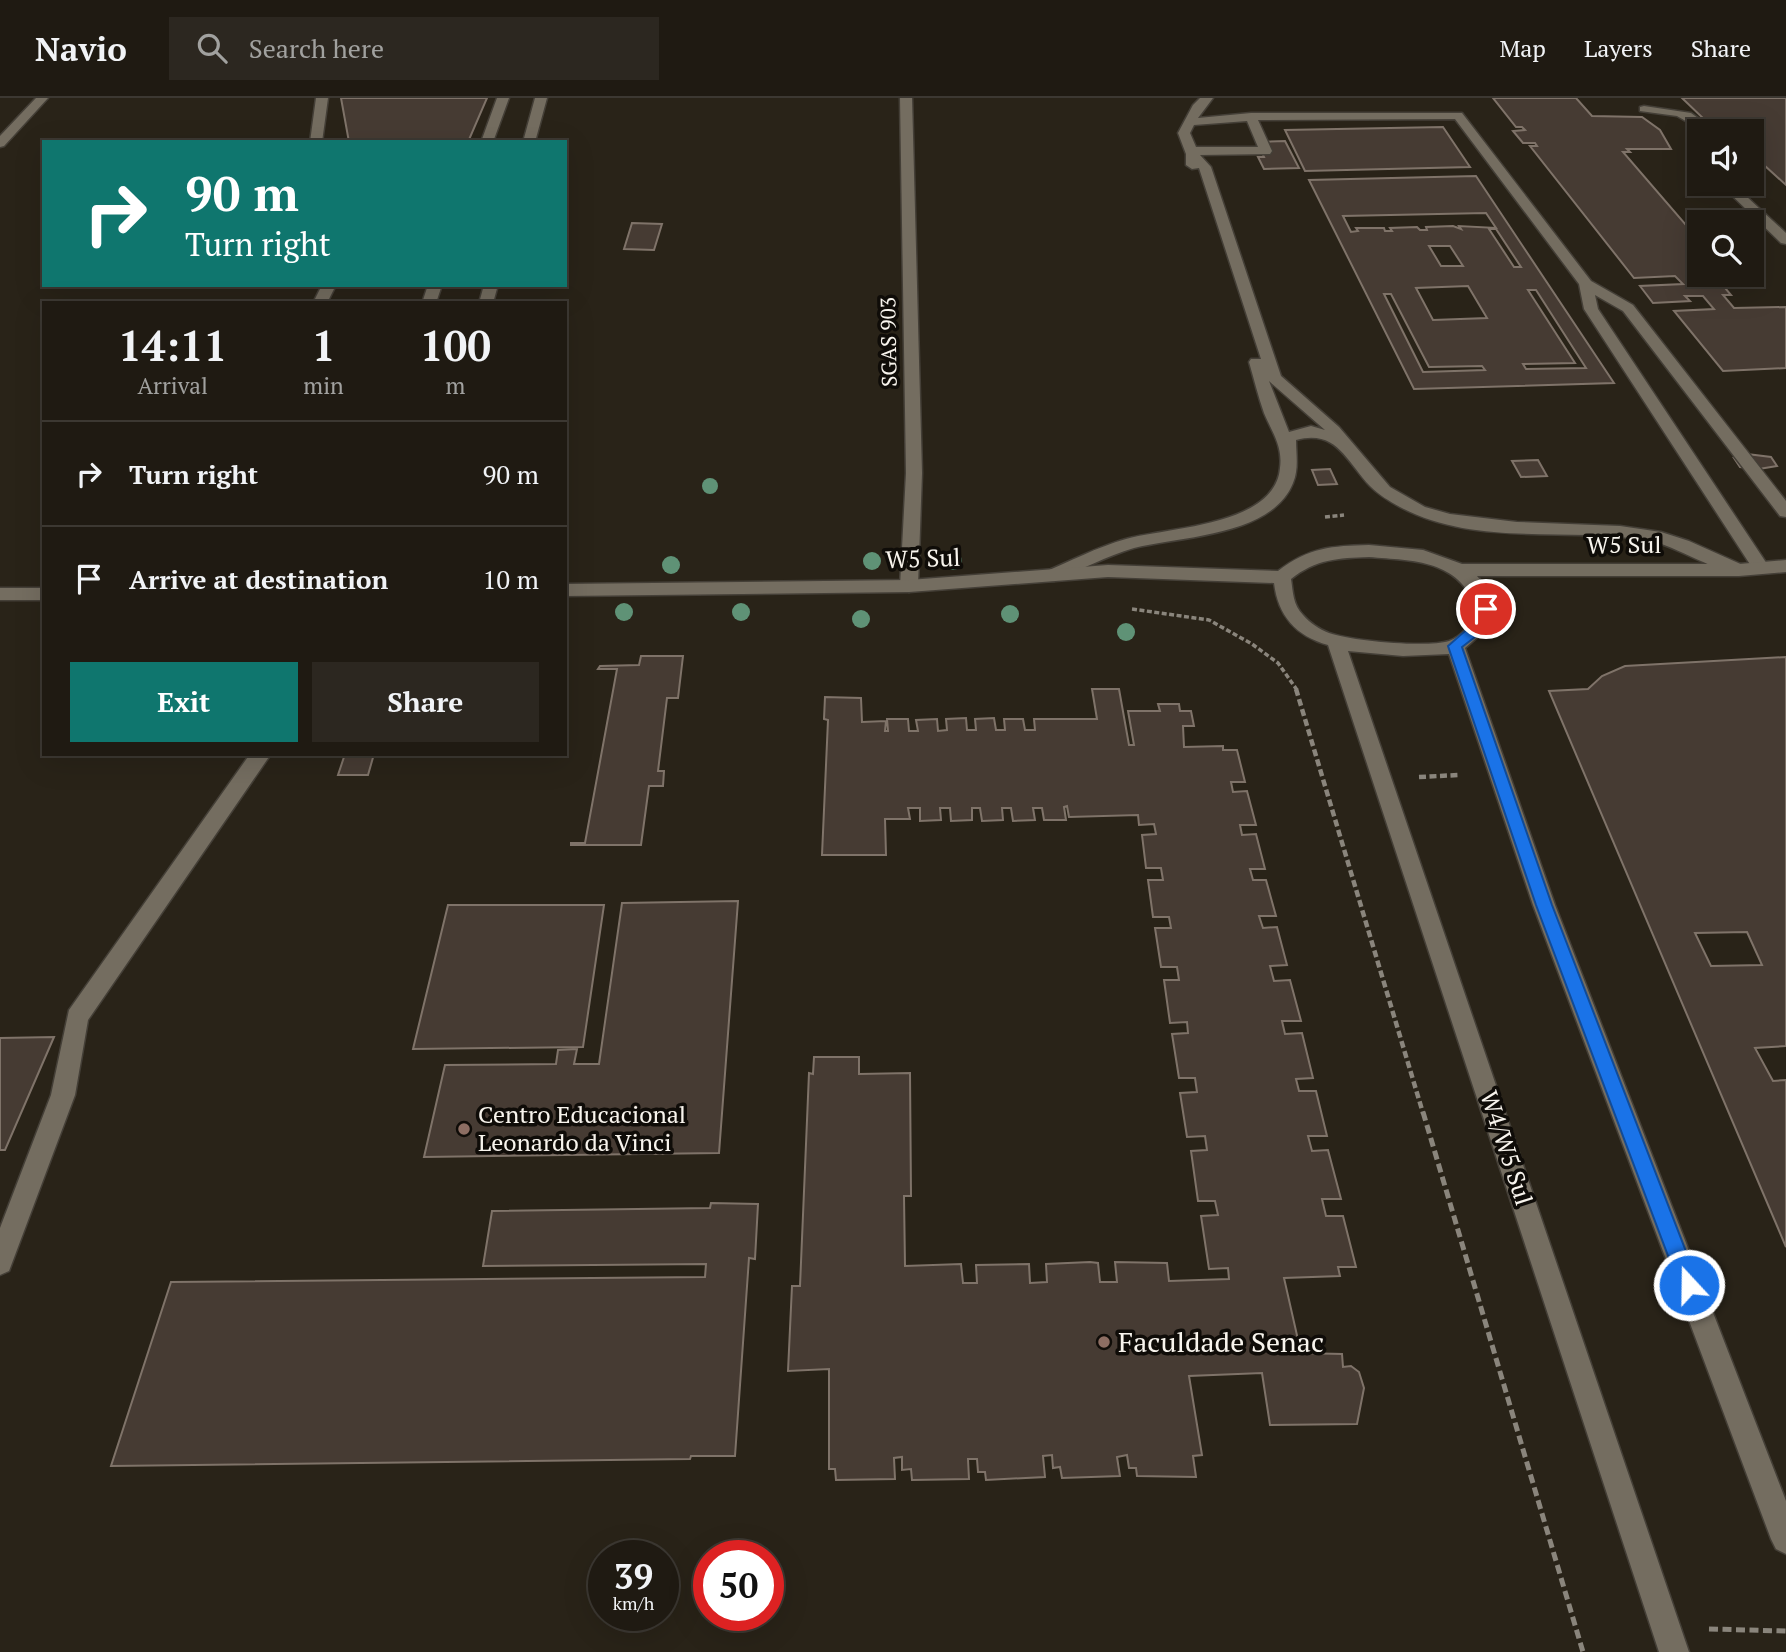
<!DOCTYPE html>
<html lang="en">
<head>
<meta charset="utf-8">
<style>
	:root { --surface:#1f1a12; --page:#2c2720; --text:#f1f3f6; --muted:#a1a19f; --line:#3c3832; --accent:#0f766e }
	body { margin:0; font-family:"PT Serif",serif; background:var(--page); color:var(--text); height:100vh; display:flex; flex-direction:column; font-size:26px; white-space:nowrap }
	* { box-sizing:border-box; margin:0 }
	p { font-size:23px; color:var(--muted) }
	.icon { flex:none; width:38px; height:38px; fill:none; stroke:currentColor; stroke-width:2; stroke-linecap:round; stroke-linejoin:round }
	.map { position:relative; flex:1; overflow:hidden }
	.panel { position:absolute; left:42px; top:203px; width:525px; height:455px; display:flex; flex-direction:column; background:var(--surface); border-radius:0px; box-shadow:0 7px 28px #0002,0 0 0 2px var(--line) }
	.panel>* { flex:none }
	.guide { position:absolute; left:42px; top:42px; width:525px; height:147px; border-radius:0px; box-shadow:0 7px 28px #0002,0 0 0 2px var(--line); background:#0f766e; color:#fff; overflow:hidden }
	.fabs { position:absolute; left:1687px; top:21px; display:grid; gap:14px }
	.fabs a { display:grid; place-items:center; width:77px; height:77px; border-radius:0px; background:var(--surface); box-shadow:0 7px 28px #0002,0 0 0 2px var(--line); font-size:35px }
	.speed { position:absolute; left:588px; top:1442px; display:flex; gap:14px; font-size:35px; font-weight:700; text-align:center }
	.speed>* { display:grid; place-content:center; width:91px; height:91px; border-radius:50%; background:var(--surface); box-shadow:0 7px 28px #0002,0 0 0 2px var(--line); line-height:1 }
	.speed small { font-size:18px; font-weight:400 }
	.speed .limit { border:10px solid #d22; background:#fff; color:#111 }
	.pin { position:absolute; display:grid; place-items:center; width:60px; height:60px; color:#fff; margin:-30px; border:4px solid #fff; border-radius:50%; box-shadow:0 2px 7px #0007 }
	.me { position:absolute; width:77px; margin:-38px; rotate:339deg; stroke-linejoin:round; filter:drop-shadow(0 0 5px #0008) }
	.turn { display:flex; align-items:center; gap:24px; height:147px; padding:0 28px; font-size:32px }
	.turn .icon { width:91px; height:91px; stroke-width:2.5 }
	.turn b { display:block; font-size:49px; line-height:60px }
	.eta { display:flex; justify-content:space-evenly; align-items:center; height:119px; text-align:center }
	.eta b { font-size:42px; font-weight:700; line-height:49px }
	.primary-button { display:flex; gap:14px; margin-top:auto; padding:14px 28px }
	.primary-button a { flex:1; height:80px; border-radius:0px; background:var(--accent); color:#fff; font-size:28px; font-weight:700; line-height:80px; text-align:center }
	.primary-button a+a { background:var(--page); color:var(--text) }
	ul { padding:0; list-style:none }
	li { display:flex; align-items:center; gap:21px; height:105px; padding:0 28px; border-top:2px solid var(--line) }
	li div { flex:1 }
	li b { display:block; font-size:26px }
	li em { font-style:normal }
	header { display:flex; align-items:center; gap:42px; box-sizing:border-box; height:98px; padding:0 35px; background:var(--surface); border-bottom:2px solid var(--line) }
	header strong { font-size:33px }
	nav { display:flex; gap:38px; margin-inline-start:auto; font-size:24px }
	.search { width:490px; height:63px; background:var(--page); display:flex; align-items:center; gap:18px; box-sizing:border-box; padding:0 24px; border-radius:0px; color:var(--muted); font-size:26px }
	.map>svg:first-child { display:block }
	.building { fill:#463b33; stroke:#7f7369; stroke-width:2; fill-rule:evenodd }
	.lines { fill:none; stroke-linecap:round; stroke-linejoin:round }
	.service-casing { stroke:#443f37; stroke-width:3 }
	.minor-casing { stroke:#443f37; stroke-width:3 }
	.secondary-casing { stroke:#443f37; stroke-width:3 }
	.path-far2 { stroke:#8a857c; stroke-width:3.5; stroke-dasharray:5 2.5; stroke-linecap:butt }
	.path-far1 { stroke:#8a857c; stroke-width:4.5; stroke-dasharray:7 3.5; stroke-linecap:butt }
	.path { stroke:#8a857c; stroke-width:5; stroke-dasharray:9 4.5; stroke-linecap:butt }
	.service { fill:#746d60; fill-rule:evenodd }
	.minor { fill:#746d60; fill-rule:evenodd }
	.secondary { fill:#746d60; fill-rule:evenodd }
	.tree { fill:#5f9276 }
	.route { fill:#1a73e8; stroke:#114b97; stroke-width:2 }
	.education-dot { fill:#8d6e63; stroke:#0f0c08; stroke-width:2.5 }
	.labels { text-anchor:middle; stroke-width:7; stroke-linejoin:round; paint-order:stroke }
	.far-street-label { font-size:21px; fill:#f8f4ed; stroke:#0f0c08 }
	.street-label { font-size:24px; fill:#f8f4ed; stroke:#0f0c08 }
	.poi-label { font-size:24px; fill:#f8f4ed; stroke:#0f0c08; text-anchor:start }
	.near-poi-label { font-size:28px; fill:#f8f4ed; stroke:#0f0c08; text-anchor:start }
</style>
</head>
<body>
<header>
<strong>Navio</strong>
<div class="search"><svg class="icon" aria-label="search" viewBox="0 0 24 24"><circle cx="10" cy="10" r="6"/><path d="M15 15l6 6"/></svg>Search here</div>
<nav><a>Map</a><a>Layers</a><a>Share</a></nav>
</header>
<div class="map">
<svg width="1786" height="1554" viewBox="0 0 1786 1554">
	<rect width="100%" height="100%" fill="#292318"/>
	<!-- building -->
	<path class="building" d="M341 0H487L468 44H349Z
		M1493 0H1576L1592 18 1642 19 1660 32 1671 51H1627L1630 54H1623L1699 142V177H1716L1687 178 1694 186 1721 185 1731 197H1723L1734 210 1786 209V270L1723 273 1674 213 1714 211 1703 198H1685L1690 203 1653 205 1640 188 1683 186 1675 178 1634 180 1530 48H1537L1535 45H1523L1513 33 1525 32 1522 29H1516Z
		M1682 0H1786V87L1752 56V47H1759L1752 41V33H1744L1732 23 1707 24Z
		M1443 29 1470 69 1305 73 1285 32Z
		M1285 43 1299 70 1264 71 1258 59H1264L1257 44Z
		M1476 78 1614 285 1414 291 1309 82ZM1486 115 1496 130 1459 128 1461 131 1453 128 1426 129 1427 132H1420L1417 129 1390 130 1392 133H1385L1384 130H1356L1358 133 1351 134 1343 118ZM1489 131H1496L1521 169H1514ZM1429 148H1450L1463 168H1441ZM1468 188 1487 220 1433 222 1416 190ZM1528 192H1536L1586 270 1526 271 1523 266 1575 265ZM1384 196H1391L1429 269 1482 268 1485 272 1423 274Z
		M632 125 662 126 654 152 624 151Z
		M1747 356 1771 359 1777 368 1759 371 1740 369 1734 360H1744Z
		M1538 362 1547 378 1521 379 1512 363Z
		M1330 371 1337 386 1318 387 1312 372Z
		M641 558H683L678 600H667L658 673H664L663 688H649L641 747H571V745H585L617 571H598L600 568 639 567Z
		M1786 559V948L1755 950 1773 983 1786 982V1149L1549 593 1588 591 1602 578 1625 568ZM1747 834 1762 867 1711 868 1695 835Z
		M1092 591H1119L1129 647H1134L1128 613H1160L1158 606H1179L1180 613H1191L1194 628H1183L1184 649 1223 648V652H1237L1245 684H1231L1233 694 1247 693 1256 727H1240L1242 737 1256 736 1265 771H1250L1253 782H1266L1276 818H1259L1263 830 1277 829 1287 867 1270 868 1274 883 1290 882 1301 923H1282L1285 936 1302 935 1313 980 1296 981 1299 993H1316L1327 1038H1308L1312 1053 1328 1052 1341 1101H1322L1326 1118H1343L1356 1169H1338L1340 1178 1284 1180 1301 1255 1342 1256 1343 1269 1351 1268 1359 1274 1364 1290 1357 1326 1270 1327 1262 1275 1189 1278 1202 1357 1193 1358 1196 1379 1137 1378 1136 1370H1129L1127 1357 1117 1359 1120 1378 1062 1380 1060 1369 1053 1370 1052 1357 1043 1358 1045 1379 986 1382 985 1374H978L977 1361H968L969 1381 912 1382 911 1371 902 1372V1359L894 1360 895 1381 836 1382 835 1371H829V1271L788 1273 792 1188H800L809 975 813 976 814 959H859V976L910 975 911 1098H904L905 1168 961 1166 963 1185H977L976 1167 1029 1166 1030 1185 1047 1184 1046 1166 1090 1164 1098 1165 1100 1184H1117L1115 1164 1167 1165 1169 1183 1229 1181 1228 1170 1209 1171 1201 1118 1218 1117 1215 1103H1198L1191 1053 1207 1052 1205 1038 1187 1039 1180 995 1197 994 1195 980H1179L1172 936 1188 935 1187 924 1170 925 1164 882H1179L1177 869H1161L1155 830H1171L1169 819H1153L1148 782H1163L1161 770H1146L1142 737 1156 736 1154 726 1139 727 1138 717 1069 719 1067 708 1064 709 1066 722H1044L1042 710H1033L1035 722 1013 723 1011 710H1002L1003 722 982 723 980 710H972V722L951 723 950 710H940L941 722 920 723V710H908L910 721H885L886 757H822L828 622 824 621 825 599 861 600 862 624 886 623 885 633H888L887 621H908L909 633H918L916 622 937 621 938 633 947 632 946 621 966 620 967 632H976L975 621 994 620 996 632H1005L1004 621H1023L1025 632H1035L1034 621H1097Z
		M345 656H374L368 677H338Z
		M738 803 719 1055 424 1059 445 967 556 966 558 952 577 951 574 966H599L622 805Z
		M448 807H604L583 949 413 951Z
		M54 939 5 1052H0V940Z
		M711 1105 758 1106 755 1161 749 1160 735 1358H691L690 1361 111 1368 171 1184 705 1179 706 1166 483 1168 492 1113 710 1110Z"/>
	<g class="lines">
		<!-- service casing -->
		<g class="service-casing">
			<path id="service" d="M36 0H48L4 48 0 49V38Z
				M316 0H328L322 44H310Z
				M497 0H509L493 44H481Z
				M535 0H547L535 44H523Z
				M900 0H912L922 375 918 488 909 494 900 488 906 375Z
				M1200 0H1213L1198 20 1251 15H1462L1591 183 1633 207 1786 403V419L1780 418 1623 213 1595 197 1598 211 1767 466 1770 470 1767 474H1755L1584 211 1579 186 1455 21 1258 22 1272 53 1270 56 1200 57 1211 69 1281 278 1339 329 1390 389 1425 409 1450 416 1517 424 1620 428 1661 434 1689 443 1745 468 1748 472 1745 476C1729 481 1674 447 1651 443 1569 428 1477 450 1400 409 1389 403 1379 397 1370 388 1346 363 1337 331 1296 342 1296 356 1299 371 1293 385 1272 438 1182 438 1134 450 1107 458 1080 472 1054 483H1042L1039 479 1042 475C1069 464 1097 449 1126 441 1169 429 1275 428 1280 370 1283 348 1272 334 1264 315 1258 298 1254 281 1249 264L1251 261H1261L1199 70 1192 71 1186 67V56L1178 35 1193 7ZM1247 23 1258 49H1196L1190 35 1194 27ZM1269 283 1325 332 1311 328 1289 334Z
				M1644 8 1691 15 1716 33H1703L1677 18 1640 13V9Z
				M1720 86H1733L1786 135V146L1781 145Z
				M322 187H336L327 205H313Z
				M428 187H442L436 205H422Z
				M484 187H498L493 205H479Z"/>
		</g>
		<!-- minor casing -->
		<g class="minor-casing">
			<path id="minor" d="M250 656H271L88 922 75 997 9 1173 0 1177V1130L51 997 69 912Z"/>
		</g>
		<!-- secondary casing -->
		<g class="secondary-casing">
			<path id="secondary" d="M1369 447 1423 452 1462 466H1739L1786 462V474L1739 478H1477L1487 490 1495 511 1481 536 1465 550 1555 807 1786 1403V1456L1776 1451 1771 1441 1533 807 1449 556 1403 558 1348 553 1689 1554H1659L1328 547C1296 538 1278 518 1274 485L1108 479 909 494 565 498V486L909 482 1108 467 1278 473C1309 449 1332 448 1369 447ZM1369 459C1415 463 1458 461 1477 511 1472 524 1463 538 1449 543 1427 550 1351 543 1329 535 1319 531 1310 525 1303 517 1293 507 1293 494 1291 481 1316 461 1338 460 1369 459Z
				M0 490H44V502H0Z"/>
		</g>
		<!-- path-far2 -->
		<path class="path-far2" d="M1325 419 1344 417
			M1132 511 1209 522 1252 546 1278 565 1297 592"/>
		<!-- path-far1 -->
		<path class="path-far1" d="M1296 591 1423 1015
			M1419 679 1459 677"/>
		<!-- path -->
		<path class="path" d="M1423 1014 1583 1554
			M1709 1531 1786 1533"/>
		<!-- service -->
		<use href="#service" class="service"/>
		<!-- minor -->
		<use href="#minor" class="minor"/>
		<!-- secondary -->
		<use href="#secondary" class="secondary"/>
	</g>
	<!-- trees -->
	<g class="tree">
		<circle cx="710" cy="388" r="8"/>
		<circle cx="872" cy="463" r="9"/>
		<circle cx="953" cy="463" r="9"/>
		<circle cx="671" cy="467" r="9"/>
		<circle cx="624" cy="514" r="9"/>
		<circle cx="741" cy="514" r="9"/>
		<circle cx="1010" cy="516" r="9"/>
		<circle cx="861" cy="521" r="9"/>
		<circle cx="1126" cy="534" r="9"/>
	</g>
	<!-- route -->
	<path class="route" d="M1486 506 1493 511 1484 532 1462 549 1552 807 1699 1187 1696 1194 1689 1197 1682 1194 1679 1187 1536 807 1448 548 1473 526 1482 508Z"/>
	<!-- markers -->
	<g class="education-dot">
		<circle cx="464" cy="1031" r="7"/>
		<circle cx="1104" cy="1244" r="7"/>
	</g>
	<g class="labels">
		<!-- far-street labels -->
		<g class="far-street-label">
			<text transform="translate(889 244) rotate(-91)" y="7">SGAS 903</text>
		</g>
		<!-- street labels -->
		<g class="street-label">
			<text x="1624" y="455">W5 Sul</text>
			<text transform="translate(923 461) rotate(-2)" y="8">W5 Sul</text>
			<text transform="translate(1506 1050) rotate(72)" y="8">W4/W5 Sul</text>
		</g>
		<!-- poi labels -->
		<g class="poi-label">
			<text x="478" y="1025">Centro Educacional<tspan x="478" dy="28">Leonardo da Vinci</tspan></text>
		</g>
		<!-- near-poi labels -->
		<g class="near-poi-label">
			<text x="1118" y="1254">Faculdade Senac</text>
		</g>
	</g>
</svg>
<div class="fabs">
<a><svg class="icon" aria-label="sound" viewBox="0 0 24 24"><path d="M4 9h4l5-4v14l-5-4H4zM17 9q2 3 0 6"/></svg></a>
<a><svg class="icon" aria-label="search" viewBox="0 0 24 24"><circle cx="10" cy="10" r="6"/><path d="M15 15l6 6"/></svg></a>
</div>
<div class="speed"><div>39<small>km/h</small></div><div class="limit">50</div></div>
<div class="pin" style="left:1486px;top:511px;background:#d93025"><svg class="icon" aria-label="arrive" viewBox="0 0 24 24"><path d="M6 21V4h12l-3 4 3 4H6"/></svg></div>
<svg class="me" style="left:1689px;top:1187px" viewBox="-20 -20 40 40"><circle r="17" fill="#1a73e8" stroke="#fff" stroke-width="3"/><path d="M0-11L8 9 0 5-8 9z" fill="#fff"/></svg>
<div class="guide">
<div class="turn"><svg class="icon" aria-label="right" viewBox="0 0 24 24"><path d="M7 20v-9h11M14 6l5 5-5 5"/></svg><div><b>90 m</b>Turn right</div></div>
</div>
<section class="panel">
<div class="eta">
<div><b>14:11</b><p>Arrival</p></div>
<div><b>1</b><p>min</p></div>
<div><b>100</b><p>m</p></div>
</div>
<ul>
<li><svg class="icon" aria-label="right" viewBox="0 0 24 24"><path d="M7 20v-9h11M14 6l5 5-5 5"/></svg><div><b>Turn right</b></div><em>90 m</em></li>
<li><svg class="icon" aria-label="arrive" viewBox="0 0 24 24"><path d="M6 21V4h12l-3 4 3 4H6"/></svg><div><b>Arrive at destination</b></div><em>10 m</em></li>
</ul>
<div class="primary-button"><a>Exit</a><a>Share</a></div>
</section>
</div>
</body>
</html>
